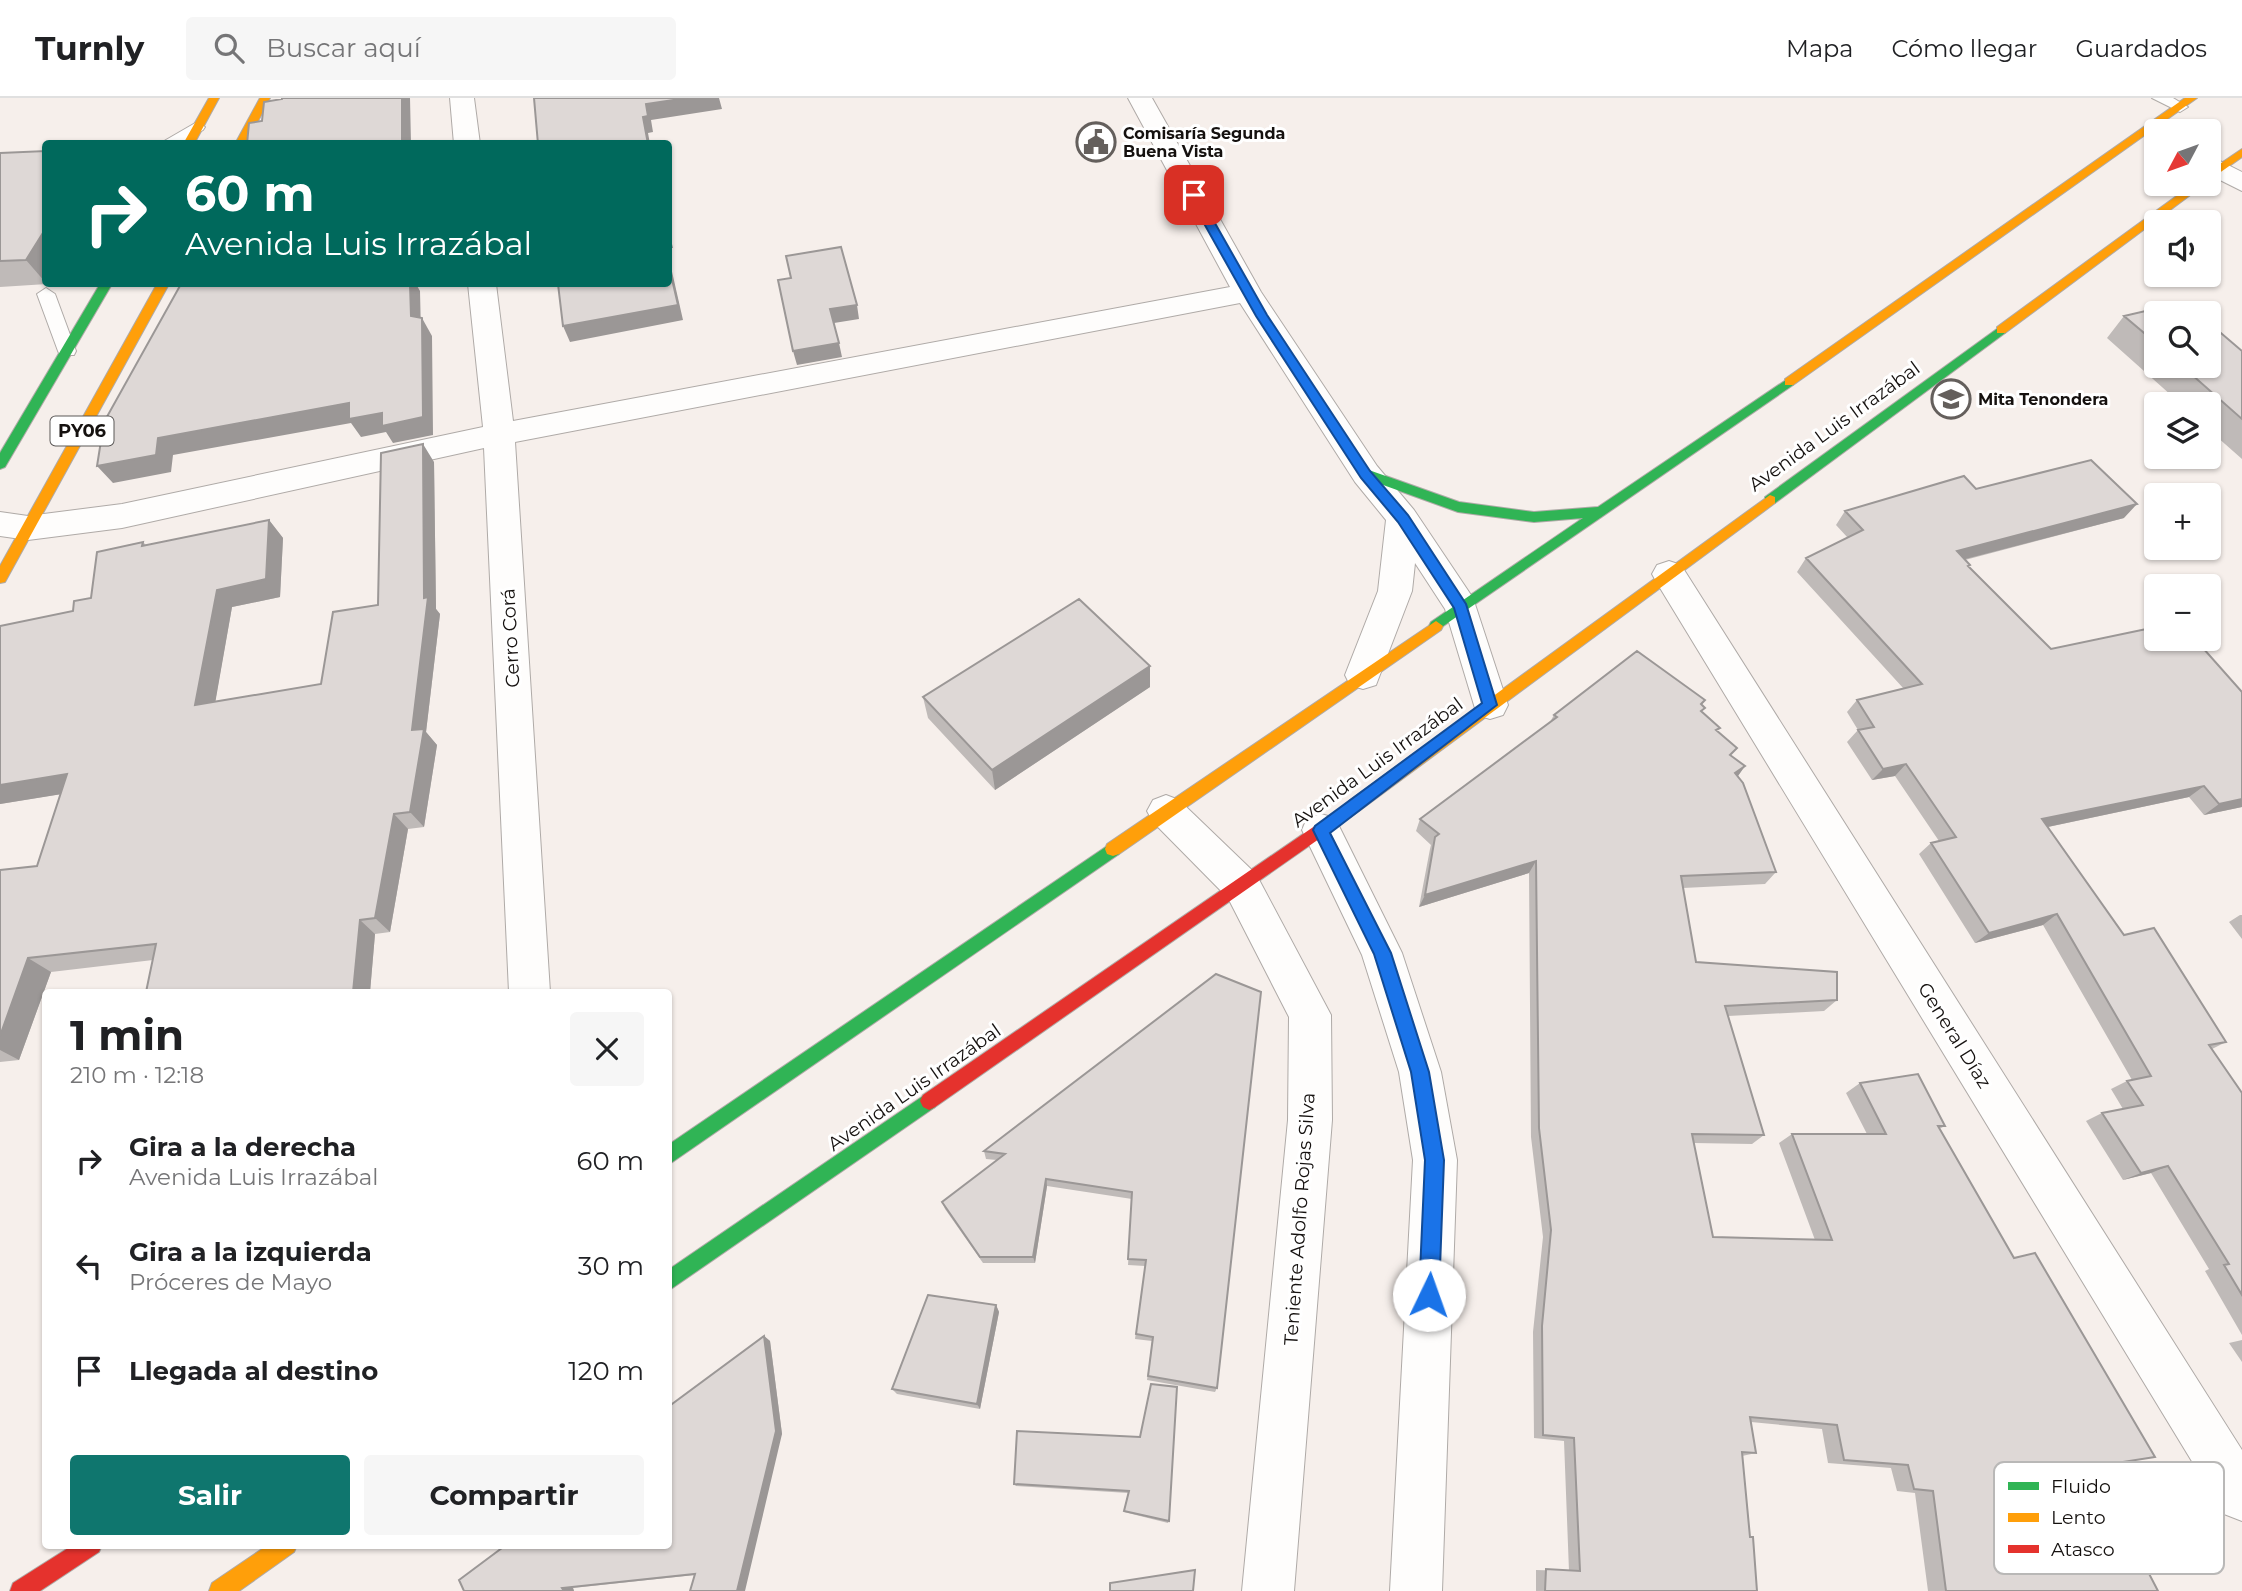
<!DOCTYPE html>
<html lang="es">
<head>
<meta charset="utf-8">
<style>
	:root { --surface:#fff; --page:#f6f6f6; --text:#202124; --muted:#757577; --line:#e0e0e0; --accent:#0f766e }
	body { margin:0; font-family:Montserrat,sans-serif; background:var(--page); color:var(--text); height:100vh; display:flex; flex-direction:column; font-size:26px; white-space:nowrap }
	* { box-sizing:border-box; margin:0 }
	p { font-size:23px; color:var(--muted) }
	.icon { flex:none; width:38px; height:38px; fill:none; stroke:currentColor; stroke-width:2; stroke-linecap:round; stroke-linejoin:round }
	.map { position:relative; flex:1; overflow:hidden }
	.side { position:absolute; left:42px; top:891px; width:630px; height:560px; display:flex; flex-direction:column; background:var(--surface); border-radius:7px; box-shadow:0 2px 5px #0004 }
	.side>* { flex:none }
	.banner { position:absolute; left:42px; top:42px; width:630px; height:147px; border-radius:7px; box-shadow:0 2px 5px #0004; background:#00695c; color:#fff; overflow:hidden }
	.needle { width:46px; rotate:229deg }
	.buttons { position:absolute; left:2144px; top:21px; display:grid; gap:14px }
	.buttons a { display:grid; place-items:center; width:77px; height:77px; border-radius:7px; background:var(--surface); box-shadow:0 2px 5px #0004; font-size:35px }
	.pin { position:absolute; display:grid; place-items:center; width:60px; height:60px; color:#fff; margin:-30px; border-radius:14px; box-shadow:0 4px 10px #0006 }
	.me { position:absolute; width:77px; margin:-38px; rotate:3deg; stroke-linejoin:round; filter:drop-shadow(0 0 5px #0008) }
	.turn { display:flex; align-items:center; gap:24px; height:147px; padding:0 28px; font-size:32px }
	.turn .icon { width:91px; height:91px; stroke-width:2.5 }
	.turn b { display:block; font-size:49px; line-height:60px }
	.round { display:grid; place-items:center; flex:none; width:74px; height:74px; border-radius:7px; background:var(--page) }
	.overview { display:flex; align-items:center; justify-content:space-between; height:119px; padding:0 28px }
	h1 { font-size:42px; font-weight:700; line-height:52px }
	.button { display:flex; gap:14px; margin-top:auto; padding:14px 28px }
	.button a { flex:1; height:80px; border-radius:7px; background:var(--accent); color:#fff; font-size:28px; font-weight:700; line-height:80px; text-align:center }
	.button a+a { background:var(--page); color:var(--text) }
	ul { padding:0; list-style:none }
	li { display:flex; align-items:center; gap:21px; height:105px; padding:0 28px }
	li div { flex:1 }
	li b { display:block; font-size:26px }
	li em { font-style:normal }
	header { display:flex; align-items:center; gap:42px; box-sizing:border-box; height:98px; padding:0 35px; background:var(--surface); border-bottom:2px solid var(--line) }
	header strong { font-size:33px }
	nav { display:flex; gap:38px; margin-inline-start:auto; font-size:24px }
	.search { width:490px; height:63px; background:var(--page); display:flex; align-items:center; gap:18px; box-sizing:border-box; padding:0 24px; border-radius:7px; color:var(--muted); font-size:26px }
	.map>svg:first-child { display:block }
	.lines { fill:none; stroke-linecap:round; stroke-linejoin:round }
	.lane-casing { stroke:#afaaa7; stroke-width:2 }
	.street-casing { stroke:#afaaa7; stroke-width:2 }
	.fast-casing { stroke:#afaaa7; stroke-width:2 }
	.slow-casing { stroke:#afaaa7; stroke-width:2 }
	.jam-casing { stroke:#afaaa7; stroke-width:2 }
	.lane { fill:#fefdfc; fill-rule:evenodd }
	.street { fill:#fefdfc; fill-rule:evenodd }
	.fast { fill:#30b455; fill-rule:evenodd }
	.slow { fill:#ff9f0a; fill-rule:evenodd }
	.jam { fill:#e5322d; fill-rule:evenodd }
	.wall { fill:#bfbab8 }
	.shaded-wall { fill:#9b9796 }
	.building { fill:#ded8d6; stroke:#9b9796; stroke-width:2 }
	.route { fill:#1a73e8; stroke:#114b97; stroke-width:2 }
	.labels { text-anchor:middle; stroke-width:6; stroke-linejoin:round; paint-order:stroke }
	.far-poi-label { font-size:16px; font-weight:bold; fill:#15110f; stroke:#fff; text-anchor:start }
	.shield { fill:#fff; stroke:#5b5857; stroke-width:2 }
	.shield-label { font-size:18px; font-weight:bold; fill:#15110f }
	.street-label { font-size:19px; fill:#15110f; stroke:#fff }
	.key { fill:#fff; stroke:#b9b8b7; stroke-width:2 }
	.key-label { font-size:19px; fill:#15110f }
</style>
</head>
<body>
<header>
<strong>Turnly</strong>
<div class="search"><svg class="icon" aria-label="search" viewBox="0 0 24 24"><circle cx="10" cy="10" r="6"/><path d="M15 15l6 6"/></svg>Buscar aquí</div>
<nav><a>Mapa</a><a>Cómo llegar</a><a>Guardados</a></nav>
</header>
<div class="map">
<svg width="2242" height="1493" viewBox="0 0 2242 1493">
	<rect width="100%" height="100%" fill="#f6efeb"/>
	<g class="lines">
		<!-- lane casing -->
		<g class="lane-casing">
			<path id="lane" d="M2152 0H2173L2188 9 2180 14Z
				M197 24 205 29 203 32 180 46H159Z
				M46 190 55 196 76 253 74 257H60L58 253 37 196Z"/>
		</g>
		<!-- street casing -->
		<g class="street-casing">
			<path id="street" d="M450 0H474L480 46H454Z
				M1128 0H1152L1261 194 1377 368 1414 412 1473 500 1508 607 1503 617 1490 621 1477 617 1445 511 1415 465 1412 493 1376 587 1363 591 1350 587 1345 577 1378 493 1386 422 1355 384 1240 205 515 344 550 894H509L484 350 122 430 28 442 0 438V414L28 418 122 406 483 329 468 186H496L513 323 1230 189Z
				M2208 57 2242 74V93L2208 76Z
				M1669 463 1681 467 2242 1352V1423L2224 1416 1657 485 1652 476 1657 467Z
				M1166 697 1179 702 1256 776 1331 917 1332 1022 1294 1493H1242L1288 1022 1289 919 1228 800 1153 724 1147 713 1153 702Z
				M1321 716 1335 720 1402 855 1441 974 1457 1062 1442 1493H1390L1413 1062 1399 974 1362 857 1302 732 1307 720Z"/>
		</g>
		<!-- fast casing -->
		<g class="fast-casing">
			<path id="fast" d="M100 186H112L5 369 0 371V355Z
				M2001 228 2007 232 2005 235 1775 405H1765V399Z
				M1789 280 1795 284 1793 287 1436 533 1429 528 1431 524 1583 420 1534 424 1458 414 1361 379 1360 376 1366 371 1459 404 1534 414 1598 409Z
				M1113 744 1119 746 1121 751 1119 756 668 1067V1047Z
				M929 994 935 997 938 1003 935 1009 668 1193V1172Z"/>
		</g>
		<!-- slow casing -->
		<g class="slow-casing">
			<path id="slow" d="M209 0H219L194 46H183Z
				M260 0H270L246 46H235Z
				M2185 0H2197L1793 287H1785V281Z
				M2242 51V59L2208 83V74Z
				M2193 86H2205L2005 235H1997V229Z
				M157 186H169L5 484 0 485V468Z
				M1770 397 1775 399V405L1359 713H1349L1346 708 1349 703Z
				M1436 523 1443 528 1441 532 1119 756 1113 758 1107 756 1105 751 1107 746Z
				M268 1447H297L294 1454 239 1493H209L212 1485Z"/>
		</g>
		<!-- jam casing -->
		<g class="jam-casing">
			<path id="jam" d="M1354 701 1359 703 1362 708 1359 713 935 1009 929 1012 923 1009 920 1003 923 997Z
				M73 1447H102L99 1454 40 1493H10L13 1485Z"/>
		</g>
		<!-- lane -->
		<use href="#lane" class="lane"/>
		<!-- street -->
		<use href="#street" class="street"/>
		<!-- fast -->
		<use href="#fast" class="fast"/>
		<!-- slow -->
		<use href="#slow" class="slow"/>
		<!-- jam -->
		<use href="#jam" class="jam"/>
	</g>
	<!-- wall -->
	<path class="wall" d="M46 53V186H47L0 189V55Z
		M2156 215V268H2208L2242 253V361L2208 331V306H2181L2107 240 2124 218Z
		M434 364 436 511 440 516 426 634 437 647 424 729 408 731 390 834 375 836 370 894H146L153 862 51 874 19 962 0 964V772L37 768 61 696 0 706V528L73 513 91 500 143 444 146 447 269 422 283 440 280 499 232 509 215 604 321 586 378 507Z
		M1976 391 2124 420 1965 462 1968 469 2051 551 2242 709 2204 717 2189 699 2048 729 2124 837 2226 944 2212 951 2242 995V1237L2205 1173 2209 1171 2151 1075 2123 1082 2086 1023 2102 1015 2123 1011 2111 991 2127 983 2132 982 2043 827 1975 845 1919 756 1931 745 1939 743 1895 678 1872 682 1847 644 1858 632 1847 614 1857 602 1904 591 1797 474 1806 460 1848 440 1836 427 1845 413Z
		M1150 568V589L995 692 928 620 923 599Z
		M1705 602 1702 607V614L1717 633 1731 658 1745 668 1738 678 1776 774 1765 786 1683 790 1696 864 1837 902 1824 913 1728 918 1764 1037 1752 1046 1694 1045 1713 1139 1815 1142 1779 1045 1792 1036H1867L1846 995 1860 985 1945 1028 1939 1031 2128 1435 2158 1493H1928L1915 1395 1897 1393 1891 1370 1828 1365 1822 1331 1751 1324 1756 1355 1742 1358 1750 1439 1757 1493H1536V1472L1569 1473 1564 1343 1534 1340 1533 1234 1543 1139 1531 1039 1529 775 1419 809 1430 751 1431 747 1416 733 1420 721 1550 624 1554 617Z
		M2240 817H2242V841L2229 824Z
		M1216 876 1217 1290 1215 1294 1147 1282 1152 1243 1135 1241 1145 1168 1128 1167 1132 1101 1047 1088 1035 1165H983L945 1111 942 1104 997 1062 986 1061 984 1053Z
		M996 1207 999 1214 980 1311 897 1296 892 1291Z
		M764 1238 770 1243 782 1336 694 1477 573 1490 574 1493 459 1482 506 1447Z
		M2242 1242V1264L2229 1245Z
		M1140 1339 1169 1423 1168 1425 1124 1414 1128 1395 1016 1388 1014 1386Z"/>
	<!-- shaded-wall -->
	<path class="shaded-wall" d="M402 0H410L411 46H402Z
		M687 0H719L722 11 651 22 653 34 648 35 650 46H648L643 19 646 6Z
		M46 130V185L26 162Z
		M668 130 673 150H668Z
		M668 156 683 222 570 244 563 228 668 164Z
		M410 186H416L420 193 421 236 411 218Z
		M857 207 859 221 834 225 830 211Z
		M422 220 432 238 433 337 393 345 386 334 361 339 351 325 173 357 171 374 113 385 97 368 158 340 349 305 382 315Z
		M839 245 842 259 797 267 793 253Z
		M423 346 434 364 436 511 440 516 426 634 437 647 424 729 410 714 412 632 424 500Z
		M2137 406 2124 420 1946 466 1957 453Z
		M269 422 283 440 280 499 232 509 212 623 195 607 217 492Z
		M1150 568V589L995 692 992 672Z
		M1906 666 1895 678 1872 682 1883 671Z
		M1745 668 1735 682V675Z
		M67 676 87 692 0 706V687Z
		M2204 688 2189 699 2029 733 2042 721Z
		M2242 701V709L2204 717 2219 706Z
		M394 716 408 731 390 834 375 820Z
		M1536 763 1529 775 1419 809 1425 797Z
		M2057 816 2043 827 1975 845 1989 835Z
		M360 822 375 836 370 894H353Z
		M28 860 51 874 19 962 0 952V938Z
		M2168 1068 2151 1075 2123 1082 2141 1075Z
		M1046 1081 1047 1088 1035 1165 1033 1159Z
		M996 1207 999 1214 980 1311 977 1306Z
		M764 1238 770 1243 782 1336 745 1493H737Z
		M562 1490H573L574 1493H564Z"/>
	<!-- building -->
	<path class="building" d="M282 0H402V46H247L249 25 262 23 264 4 282 1Z
		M534 0H687L646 6 648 18 643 19 648 46H538Z
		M46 53V130L26 162 0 163V55Z
		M841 149 857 207 830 211 839 245 793 253 778 182 791 180 786 158Z
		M668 164 678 207 563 228 558 186H668Z
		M181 186H410L411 218 422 220 423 319 382 328V315L349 321V305L158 340 156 357 97 368 104 324Z
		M2184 204 2198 215H2156V245L2124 218Z
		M2208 224 2242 253V321L2182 268H2208Z
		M423 346 424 500 428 499 412 632 424 631 410 714 394 716 375 820 360 822 353 894H146L156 846 28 860 0 938V772L37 768 67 676 0 687V528L73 513 74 503 91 500 97 454 143 444 142 448 269 422 266 481 217 492 195 607 321 586 333 514 378 507 381 355Z
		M2091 362 2137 406 1957 453 1970 467 1968 468 2051 551 2156 529V541H2195L2242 594V701L2219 706 2204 688 2042 721 2124 837 2154 830 2226 944 2209 947 2242 995V1197L2224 1167 2229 1166 2168 1068 2141 1075 2102 1015 2143 1007 2127 983 2151 978 2057 816 1989 835 1931 745 1956 739 1906 666 1883 671 1858 632 1874 629 1857 602 1922 586 1806 460 1863 432 1845 413 1964 378 1976 391Z
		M1079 501 1150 568 992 672 923 599Z
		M1637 553 1705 602 1701 606 1705 610 1701 613 1720 630 1716 632 1737 650 1730 657 1745 668 1735 675 1743 685 1776 774 1681 778 1696 864 1837 874V902L1725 908 1764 1037 1692 1036 1713 1139 1832 1142 1792 1036H1886L1860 985 1918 976 1945 1028H1938L2014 1160 2035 1155 2155 1359 2097 1368 2131 1434 2128 1435 2158 1493H1946L1933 1393 1914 1391 1908 1367 1844 1362 1837 1327 1750 1319 1756 1355 1742 1354 1750 1439H1753L1757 1493H1545L1546 1471 1580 1473 1574 1340 1543 1337 1542 1228 1551 1132 1539 1030 1536 763 1425 797 1435 739 1439 736 1420 721 1557 619 1554 617Z
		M1216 876 1261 894 1217 1290 1148 1278 1153 1239 1136 1236 1146 1162 1128 1161 1132 1094 1046 1081 1033 1159H980L942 1104 1005 1056 984 1053Z
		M928 1197 996 1207 977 1306 892 1291Z
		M764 1238 776 1333 737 1493H690L695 1476 562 1490 564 1493H464L459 1482 506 1447H668V1309Z
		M1151 1286 1177 1289 1169 1423 1124 1413 1129 1393 1014 1386 1017 1333 1140 1339Z
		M1195 1472 1193 1493H1110V1485Z"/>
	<!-- route -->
	<path class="route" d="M1194 94 1199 97 1267 217 1370 373 1408 417 1466 506 1497 607 1330 735 1391 855 1429 974 1444 1062 1439 1197 1436 1203 1429 1206 1422 1203 1419 1197 1425 1062 1411 974 1374 856 1313 732 1315 728 1482 605 1454 510 1398 424 1361 380 1256 218 1188 97Z"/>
	<!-- icons -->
	<defs>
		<g id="civic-ring" transform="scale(2.0125)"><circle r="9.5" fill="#fff" stroke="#645f5c" stroke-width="1.5"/><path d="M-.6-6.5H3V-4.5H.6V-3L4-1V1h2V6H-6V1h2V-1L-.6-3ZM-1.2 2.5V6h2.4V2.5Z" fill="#645f5c"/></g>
		<g id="school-ring" transform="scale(2.0125)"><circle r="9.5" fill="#fff" stroke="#645f5c" stroke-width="1.5"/><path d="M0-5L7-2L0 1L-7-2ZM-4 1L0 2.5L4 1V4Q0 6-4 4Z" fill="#645f5c"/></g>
	</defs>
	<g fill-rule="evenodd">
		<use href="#civic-ring" x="1096" y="44"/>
		<use href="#school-ring" x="1951" y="301"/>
	</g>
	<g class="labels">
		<!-- far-poi labels -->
		<g class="far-poi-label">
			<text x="1123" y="41">Comisaría Segunda<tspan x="1123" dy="18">Buena Vista</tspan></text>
			<text x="1978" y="307">Mita Tenondera</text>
		</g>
		<!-- shield labels -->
		<rect class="shield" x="50.5" y="318.5" width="63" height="29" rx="5"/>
		<g class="shield-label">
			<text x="82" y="339">PY06</text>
		</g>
		<!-- street labels -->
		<g class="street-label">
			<text transform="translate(1834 328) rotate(-36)" y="7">Avenida Luis Irrazábal</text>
			<text transform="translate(510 540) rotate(-93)" y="7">Cerro Corá</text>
			<text transform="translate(1377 664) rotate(-36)" y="7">Avenida Luis Irrazábal</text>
			<text transform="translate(1955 937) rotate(58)" y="7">General Díaz</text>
			<text transform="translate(914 989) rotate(-35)" y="7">Avenida Luis Irrazábal</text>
			<text transform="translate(1299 1121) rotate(-86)" y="7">Teniente Adolfo Rojas Silva</text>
		</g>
	</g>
	<!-- legend -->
	<rect x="1994" y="1364" width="230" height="112" rx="10" class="key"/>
	<rect x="2008" y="1384" width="31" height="8" fill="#30b455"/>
	<rect x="2008" y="1415" width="31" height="9" fill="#ff9f0a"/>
	<rect x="2008" y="1447" width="31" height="8" fill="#e5322d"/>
	<g class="key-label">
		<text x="2051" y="1395">Fluido</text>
		<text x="2051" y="1426">Lento</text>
		<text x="2051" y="1458">Atasco</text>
	</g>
</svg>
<div class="buttons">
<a><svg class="needle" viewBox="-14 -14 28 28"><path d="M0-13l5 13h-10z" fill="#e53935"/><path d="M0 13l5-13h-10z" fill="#757577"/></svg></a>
<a><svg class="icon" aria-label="sound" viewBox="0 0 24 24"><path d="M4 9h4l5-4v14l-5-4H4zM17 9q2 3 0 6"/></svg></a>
<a><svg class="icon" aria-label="search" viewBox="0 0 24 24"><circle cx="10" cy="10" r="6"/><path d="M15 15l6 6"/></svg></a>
<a><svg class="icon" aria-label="layers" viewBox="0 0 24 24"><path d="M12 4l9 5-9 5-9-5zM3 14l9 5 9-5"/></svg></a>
<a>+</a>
<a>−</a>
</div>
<div class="pin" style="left:1194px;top:97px;background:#d93025"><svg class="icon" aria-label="arrive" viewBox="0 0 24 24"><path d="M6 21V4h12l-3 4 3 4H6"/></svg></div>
<svg class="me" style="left:1429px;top:1197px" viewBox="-20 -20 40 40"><circle r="19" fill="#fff"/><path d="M0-13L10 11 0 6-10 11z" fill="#1a73e8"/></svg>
<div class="banner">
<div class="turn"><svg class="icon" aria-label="right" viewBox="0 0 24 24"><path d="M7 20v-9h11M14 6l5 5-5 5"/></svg><div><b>60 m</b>Avenida Luis Irrazábal</div></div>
</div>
<section class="side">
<div class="overview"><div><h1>1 min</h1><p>210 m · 12:18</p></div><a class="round"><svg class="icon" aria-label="close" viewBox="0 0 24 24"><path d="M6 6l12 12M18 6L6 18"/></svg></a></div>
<ul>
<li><svg class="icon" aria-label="right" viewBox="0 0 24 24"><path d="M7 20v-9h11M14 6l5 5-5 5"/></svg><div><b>Gira a la derecha</b><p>Avenida Luis Irrazábal</p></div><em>60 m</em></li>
<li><svg class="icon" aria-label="left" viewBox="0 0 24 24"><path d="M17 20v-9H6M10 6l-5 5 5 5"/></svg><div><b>Gira a la izquierda</b><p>Próceres de Mayo</p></div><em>30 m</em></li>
<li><svg class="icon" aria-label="arrive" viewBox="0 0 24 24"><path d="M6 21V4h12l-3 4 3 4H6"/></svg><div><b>Llegada al destino</b></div><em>120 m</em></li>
</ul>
<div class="button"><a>Salir</a><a>Compartir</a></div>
</section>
</div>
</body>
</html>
